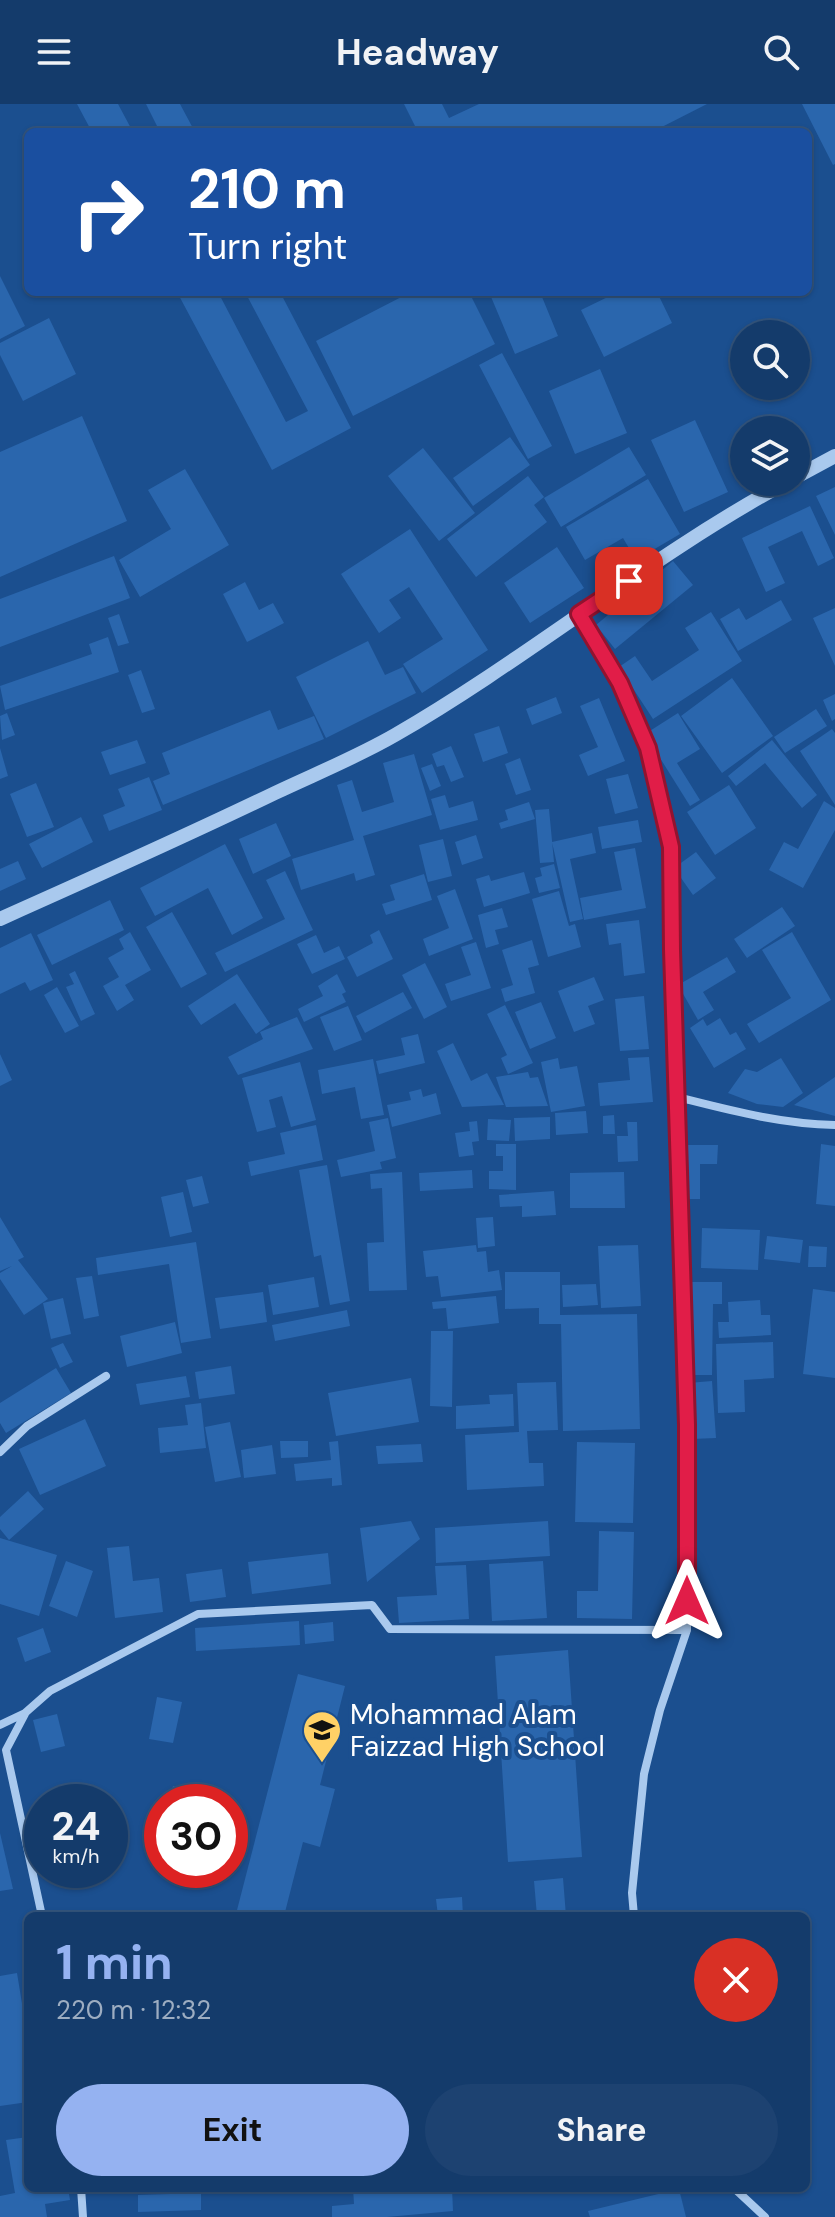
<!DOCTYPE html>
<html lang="en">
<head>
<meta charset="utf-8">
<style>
	:root { --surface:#143b6b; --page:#1d4271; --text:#f1f3f6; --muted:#9dadc1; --line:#33557e; --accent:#95b2f1 }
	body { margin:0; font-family:"DM Sans",sans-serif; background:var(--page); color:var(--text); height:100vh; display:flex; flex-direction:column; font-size:30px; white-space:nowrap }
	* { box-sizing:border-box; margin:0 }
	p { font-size:26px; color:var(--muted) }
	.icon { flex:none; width:44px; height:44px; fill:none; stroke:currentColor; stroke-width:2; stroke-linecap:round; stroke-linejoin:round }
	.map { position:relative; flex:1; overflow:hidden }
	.side { position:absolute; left:24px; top:1808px; width:786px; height:280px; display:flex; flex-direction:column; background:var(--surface); border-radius:12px; box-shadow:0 2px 6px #0004,0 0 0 2px var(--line) }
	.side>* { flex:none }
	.hud { position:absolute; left:24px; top:24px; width:788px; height:168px; border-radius:12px; box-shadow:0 2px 6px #0004,0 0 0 2px var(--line); background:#1a4fa0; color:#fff; overflow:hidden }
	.buttons { position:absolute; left:730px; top:216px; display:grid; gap:16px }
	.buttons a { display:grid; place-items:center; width:80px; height:80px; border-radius:50%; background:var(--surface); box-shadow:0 2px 6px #0004,0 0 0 2px var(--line); font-size:40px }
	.speed { position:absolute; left:24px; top:1680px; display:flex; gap:16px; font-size:40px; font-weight:700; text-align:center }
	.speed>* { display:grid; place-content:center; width:104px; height:104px; border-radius:50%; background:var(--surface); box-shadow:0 2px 6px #0004,0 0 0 2px var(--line); line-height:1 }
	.speed small { font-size:20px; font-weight:400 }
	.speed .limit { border:12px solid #d22; background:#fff; color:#111 }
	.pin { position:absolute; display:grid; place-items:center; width:68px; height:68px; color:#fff; margin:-34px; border-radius:16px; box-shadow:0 4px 12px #0006 }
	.me { position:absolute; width:88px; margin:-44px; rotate:0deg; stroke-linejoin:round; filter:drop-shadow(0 0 6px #0008) }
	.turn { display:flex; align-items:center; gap:28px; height:168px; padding:0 32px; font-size:36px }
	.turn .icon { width:104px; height:104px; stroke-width:2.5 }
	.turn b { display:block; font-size:56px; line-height:68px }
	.round { display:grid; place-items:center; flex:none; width:84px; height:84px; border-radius:42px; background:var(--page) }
	.head { display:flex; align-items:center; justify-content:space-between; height:136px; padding:0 32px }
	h1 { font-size:48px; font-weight:700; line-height:60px; color:var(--accent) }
	.button { display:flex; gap:16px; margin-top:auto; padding:16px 32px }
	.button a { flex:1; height:92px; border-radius:48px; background:var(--accent); color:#111; font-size:32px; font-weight:700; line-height:92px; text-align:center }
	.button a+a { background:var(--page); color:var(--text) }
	header { display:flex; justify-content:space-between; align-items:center; height:104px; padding:0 32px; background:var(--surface); font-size:36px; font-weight:700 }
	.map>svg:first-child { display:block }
	.building { fill:#2a66ad }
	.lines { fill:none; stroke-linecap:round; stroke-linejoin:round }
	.minor { stroke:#a9c9ee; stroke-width:8 }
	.tertiary { stroke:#a9c9ee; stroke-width:14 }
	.route-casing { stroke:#92132f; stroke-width:20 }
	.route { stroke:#e11d48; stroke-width:14 }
	.labels { text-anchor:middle; stroke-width:8; stroke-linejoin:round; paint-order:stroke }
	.poi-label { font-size:28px; fill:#fff; stroke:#1b4f8f; text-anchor:start }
</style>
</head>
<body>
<header><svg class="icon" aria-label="menu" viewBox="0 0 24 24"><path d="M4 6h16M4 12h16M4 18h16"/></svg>Headway<svg class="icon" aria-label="search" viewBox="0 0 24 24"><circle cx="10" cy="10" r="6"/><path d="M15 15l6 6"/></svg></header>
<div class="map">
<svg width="835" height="2113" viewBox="0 0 835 2113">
	<rect width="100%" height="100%" fill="#1b4f8f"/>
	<!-- building -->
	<path class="building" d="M77 0H118L133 28H92Z
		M146 0H180L195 28H160Z
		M404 0H442L449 14 479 0H707L652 28H418Z
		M802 0H835V60L833 61Z
		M0 172 25 222 0 235Z
		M177 188H218L286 318 308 307 245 188H280L351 324 272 366Z
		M411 188H469L495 240 353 312 316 237Z
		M489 188H540L558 232 515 250Z
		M618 188H657L672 219 604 253 581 206Z
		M49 214 76 270 23 297 0 251V239Z
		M502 249 552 342 528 355 479 261Z
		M600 265 627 329 575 350 549 287Z
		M82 312 127 417 0 473V348Z
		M695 316 728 388 684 408 651 336Z
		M510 333 530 361 473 402 453 374Z
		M629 343 646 371 561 423 544 394Z
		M423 344 475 409 439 437 388 372Z
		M185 365 229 441 140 493 119 456 171 425 148 386Z
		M528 372 544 393 534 401 547 418 476 473 447 435Z
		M648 375 680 430 636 456 623 434 585 456 566 423Z
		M835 383V431L816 392Z
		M810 402 834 454 818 462 802 427 768 443 785 479 766 488 742 434Z
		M410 425 488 546 422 589 403 560 443 535 409 483 389 496 401 514 379 529 341 470Z
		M557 443 584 484 530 519 504 479Z
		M114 452 130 494 0 543V495Z
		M673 457 693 481 615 545 596 521Z
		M245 478 259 506 273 499 284 519 247 538 223 490Z
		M781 496 792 516 738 547 720 515 739 504 746 516Z
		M835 504V562L813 514Z
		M711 508 742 557 653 615 619 563 635 552 652 577 699 546 685 524Z
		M119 510 129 539 118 542 108 514Z
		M108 533 119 568 5 606 0 582 92 550 89 540Z
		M368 537 385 571 403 563 416 589 326 634 296 573Z
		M141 566 155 605 142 609 128 571Z
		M732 574 773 632 722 669 681 612Z
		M835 590V615L832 617 823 596Z
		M556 593 562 609 532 621 526 605Z
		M599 594 625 657 588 672 579 651 598 643 580 602Z
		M816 605 827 622 785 649 774 633Z
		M270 606 278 626 314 612 324 635 163 701 153 677 170 670 162 649Z
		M7 609 15 631 2 636 0 612Z
		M678 609 700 645 677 659 700 696 690 702 645 630Z
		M499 622 508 649 483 658 474 630Z
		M832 625 835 629V701L800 647Z
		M137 636 146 659 110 671 101 648Z
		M772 636 817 691 802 704 765 659 736 682 728 672Z
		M451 642 464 673 451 678 444 661 437 663 432 650Z
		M0 644 8 672 0 675Z
		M414 650 432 711 363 732 375 771 356 777 354 769 301 786 292 755 354 736 337 681 352 676 362 708 394 698 383 659Z
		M520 654 531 686 516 691 505 660Z
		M432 660 441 682 430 687 421 664Z
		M628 670 638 704 615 710 606 675Z
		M149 673 162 706 109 727 103 711 125 702 118 685Z
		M36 679 54 723 27 733 10 690Z
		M729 681 756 724 715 751 687 708Z
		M445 691 449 704 473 697 478 716 440 726 431 695Z
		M824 697 835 704V726L803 784 769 766 784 738 798 745Z
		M529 698 535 715 501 725 499 719 508 716 505 706Z
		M549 705 554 758 540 759 535 706Z
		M81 713 93 738 42 764 29 740Z
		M638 716 642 738 602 745 598 723Z
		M276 719 291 752 253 770 239 735Z
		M592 729 596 749 570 755 583 815 570 818 552 738Z
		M476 731 483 754 462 761 455 738Z
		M443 735 452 772 428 778 419 741Z
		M225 740 263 814 232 831 208 784 155 812 140 784Z
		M635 744 646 804 584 816 580 794 622 786 614 748Z
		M696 748 716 774 693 791 674 764Z
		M18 757 26 775 0 787V765Z
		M554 760 560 784 539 789 535 774 542 772 540 764Z
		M285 767 313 826 225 868 215 849 285 815 266 776Z
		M524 768 530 789 484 803 476 775 489 771 491 777Z
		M424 770 432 796 386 811 382 800 395 796 390 781Z
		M455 785 473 835 429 852 423 835 449 824 437 792Z
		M559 787 569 822 575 820 581 843 548 853 532 795Z
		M110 796 124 826 52 861 37 831Z
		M782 803 795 822 747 854 734 835Z
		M502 804 508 823 495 826 499 840 486 844 478 811Z
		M172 808 207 870 181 884 146 823Z
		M639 816 645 869 624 872 621 839 609 841 606 820Z
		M379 826 393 855 357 873 347 853 373 839 370 831Z
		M130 828 151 866 125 881 134 896 117 907 103 882 119 873 108 854 124 845 119 835Z
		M792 828 831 896 759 939 747 920 791 894 762 846Z
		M31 829 53 876 30 887 25 878 0 890V844Z
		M316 831 324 849 339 842 345 855 312 870 297 840Z
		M532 836 539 861 528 864 535 889 505 898 501 885 513 881 502 846Z
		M476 838 491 884 451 897 445 880 471 871 461 843Z
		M727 853 736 868 703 888 714 906 698 916 678 881Z
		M425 859 447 903 424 915 402 871Z
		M75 867 95 910 81 917 66 883 74 880 69 870Z
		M237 870 270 920 256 930 235 899 201 921 188 902Z
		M337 870 346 888 342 890 346 898 304 918 298 905 323 892 318 882Z
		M594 873 604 896 588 902 595 920 574 928 558 887Z
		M57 883 79 922 65 929 44 891Z
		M403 888 412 904 365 929 356 912Z
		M644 892 649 945 620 947 615 895Z
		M541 898 556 934 530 945 515 908Z
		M505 901 533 959 508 970 501 954 507 951 487 910Z
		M348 902 362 936 334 947 320 913Z
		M297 913 313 945 238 971 228 953 263 935 260 928Z
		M720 914 730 931 736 928 746 945 714 964 690 924 703 915 707 922Z
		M418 930 425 959 379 970 376 957 405 951 401 934Z
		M453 939 471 977 487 969 504 1001 462 1003 437 947Z
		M0 950 12 976 0 982Z
		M649 953 653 998 600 1002 598 979 630 976 628 954Z
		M558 954 560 965 577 962 585 1002 551 1008 541 958Z
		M781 954 803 989 783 1003 757 1000 728 989 745 965 757 968Z
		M373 955 384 1011 361 1015 355 983 322 990 318 966Z
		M300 958 316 1016 291 1023 282 992 269 996 276 1023 257 1028 242 974Z
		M528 968 530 974 538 973 548 1002 506 1003 496 973Z
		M835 973V1012L794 1001Z
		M421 985 423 993 436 989 441 1010 392 1023 387 1001 411 996 409 988Z
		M586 1007 588 1029 556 1031 555 1009Z
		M614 1011 615 1030H603V1012Z
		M550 1013V1035L515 1037 514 1014Z
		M388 1014 396 1054 380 1058 382 1065 341 1073 337 1056 375 1047 369 1018Z
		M488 1015 511 1016 509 1037 487 1036Z
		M477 1017 479 1037 472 1038 474 1051 459 1053 455 1029 470 1027 469 1018Z
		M627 1018H637L638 1057 618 1058 617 1032H628Z
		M316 1021 323 1056 251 1072 248 1058 285 1050 280 1029Z
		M496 1040H516V1086L489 1085V1067H503V1052H496Z
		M821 1040 835 1042V1102L816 1100Z
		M682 1041H718L717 1060H700V1095H681Z
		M327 1061 350 1197 330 1201 321 1151 314 1153 299 1066Z
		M472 1066 473 1084 420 1087 419 1069Z
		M402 1068 407 1186 369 1187 367 1139 384 1138 382 1084 371 1085 370 1070Z
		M624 1068 625 1104H570V1069Z
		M202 1072 209 1099 193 1103 186 1076Z
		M554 1087 556 1111 522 1113V1102L500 1103 499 1091Z
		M183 1088 192 1128 170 1133 161 1093Z
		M0 1113 24 1153 18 1156 48 1195 24 1211 0 1175V1169L12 1162 0 1167Z
		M493 1113 495 1142 478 1144 476 1114Z
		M702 1124 760 1126 758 1166 701 1164Z
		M767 1132 803 1136 800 1159 764 1155Z
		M196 1138 211 1234 181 1239 169 1160 98 1171 96 1154Z
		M476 1141 477 1148 486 1147 488 1168 499 1166 502 1186 441 1193 438 1172 426 1173 423 1147Z
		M638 1141 641 1202 601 1204 598 1142Z
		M809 1142 827 1143 826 1163H808Z
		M505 1168H560V1211L637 1210 640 1325 563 1327 561 1220H539V1204L505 1205Z
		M92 1172 99 1212 84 1215 76 1174Z
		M314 1173 319 1203 273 1211 268 1181Z
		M690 1178H722V1200H713L712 1271H690Z
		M596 1180 598 1201 563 1203 562 1181Z
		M813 1185 835 1188V1274L803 1270Z
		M263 1188 267 1218 220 1225 215 1194Z
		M496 1192 499 1219 448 1225 446 1204 433 1205 432 1198Z
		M63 1194 71 1230 51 1235 43 1199Z
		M760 1196 761 1211H770L771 1231 719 1234 718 1218H729L728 1198Z
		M347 1206 350 1222 275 1237 272 1221Z
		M175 1218 182 1249 127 1263 120 1232Z
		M431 1227H453L452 1303 430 1302Z
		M773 1238 774 1274 744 1276 745 1308 718 1309 716 1240Z
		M63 1239 73 1258 60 1264 51 1244Z
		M231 1262 235 1290 199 1295 195 1268Z
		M56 1264 71 1289 6 1329 0 1319V1299Z
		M186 1272 190 1293 140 1301 136 1280Z
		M411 1274 419 1318 336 1332 328 1289Z
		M712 1277 716 1334 692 1335 688 1279Z
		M556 1278 558 1326 527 1327 529 1359H543L544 1382 467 1386 465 1331 519 1328 517 1279Z
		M513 1290 514 1322 456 1325V1302L490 1300 489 1291Z
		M201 1299 206 1344 160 1349 158 1324 188 1321 185 1301Z
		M85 1315 106 1362 40 1391 19 1345Z
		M230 1318 241 1373 215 1378 205 1323Z
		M280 1337H308V1353L281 1354Z
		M338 1337 342 1381 332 1382V1374L296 1377 294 1360 331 1356 329 1338Z
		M577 1338 635 1339 633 1419 575 1418Z
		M421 1340 423 1358 378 1360 376 1342Z
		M272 1341 276 1370 244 1374 241 1346Z
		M28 1387 44 1405 9 1436 0 1425V1413Z
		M411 1417 420 1435 367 1478 360 1424Z
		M548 1417 550 1452 436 1459 435 1424Z
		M599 1427 634 1428 632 1515 577 1514V1487H598Z
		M0 1434 57 1451 39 1512 0 1500Z
		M129 1442 133 1477 159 1474 163 1508 115 1514 107 1444Z
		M328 1449 331 1480 252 1490 248 1458Z
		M66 1457 93 1467 77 1513 49 1502Z
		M543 1457 547 1514 492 1517 489 1460Z
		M466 1461 469 1515 399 1519 397 1493 437 1491 435 1462Z
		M222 1465 226 1493 190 1498 186 1470Z
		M299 1517 300 1541 196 1547 195 1524Z
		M333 1518 334 1537 305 1540 304 1521Z
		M43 1524 51 1548 25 1558 17 1534Z
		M568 1546 582 1753 508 1758 495 1552Z
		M298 1570 345 1582 320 1681 335 1685 320 1743 303 1738 284 1812H244L236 1810Z
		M157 1593 182 1598 173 1639 149 1635Z
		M57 1610 65 1642 41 1648 33 1616Z
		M173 1682 195 1688 192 1698H169Z
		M0 1729 13 1785 0 1787Z
		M563 1774 566 1812H537L534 1777Z
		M462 1793 463 1812H438L436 1795Z
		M17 1869 28 1936V1998L0 2002V1872Z
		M28 2033V2084H68L70 2096 45 2100 47 2113H0V2092L15 2089 6 2036Z
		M353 2084H452L453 2107 387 2113H332V2102L354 2100Z
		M679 2085 686 2113H590L588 2107Z
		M201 2089V2106L138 2108V2091Z"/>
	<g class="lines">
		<!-- minor -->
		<path class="minor" d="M579 510 620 579 648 644 671 743 672 846 687 1321V1526L660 1606 644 1670 632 1789 634 1812
			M677 993C729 1006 780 1020 835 1021
			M0 1348 27 1322 106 1272
			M25 1610 6 1646 42 1812
			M0 1621 25 1609 50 1587 198 1510 372 1501 390 1525 687 1526
			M81 2084 83 2113
			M734 2084 765 2113"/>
		<!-- tertiary -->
		<path class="tertiary" d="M796 373 835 352
			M0 815C92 774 184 733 275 689 315 670 357 653 395 631 530 553 650 452 787 378"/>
	</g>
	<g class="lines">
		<!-- route casing -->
		<g class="route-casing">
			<path id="route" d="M629 477 579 510 620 579 648 644 671 743 672 846 687 1321V1497"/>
		</g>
		<!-- route -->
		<use href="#route" class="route"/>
	</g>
	<!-- icons -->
	<defs>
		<g id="school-pin" transform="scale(2)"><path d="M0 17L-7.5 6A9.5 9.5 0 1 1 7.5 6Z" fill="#ffd166" stroke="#1b4f8f"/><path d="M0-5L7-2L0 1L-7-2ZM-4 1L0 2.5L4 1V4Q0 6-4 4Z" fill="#111"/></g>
	</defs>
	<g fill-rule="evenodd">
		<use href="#school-pin" x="322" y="1626"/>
	</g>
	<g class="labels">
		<!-- poi labels -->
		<g class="poi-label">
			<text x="350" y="1620">Mohammad Alam<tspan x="350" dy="32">Faizzad High School</tspan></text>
		</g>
	</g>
</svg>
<div class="buttons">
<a><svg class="icon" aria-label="search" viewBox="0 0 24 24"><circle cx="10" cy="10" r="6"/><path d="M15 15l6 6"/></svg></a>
<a><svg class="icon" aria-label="layers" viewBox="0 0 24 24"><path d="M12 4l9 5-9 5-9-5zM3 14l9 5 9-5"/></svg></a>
</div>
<div class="speed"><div>24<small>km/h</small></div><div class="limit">30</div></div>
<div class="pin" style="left:629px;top:477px;background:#d93025"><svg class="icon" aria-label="arrive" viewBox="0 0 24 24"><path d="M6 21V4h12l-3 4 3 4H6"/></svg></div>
<svg class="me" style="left:687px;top:1497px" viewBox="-20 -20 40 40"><path d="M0-17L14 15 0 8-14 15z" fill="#e11d48" stroke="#fff" stroke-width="4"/></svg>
<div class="hud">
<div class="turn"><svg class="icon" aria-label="right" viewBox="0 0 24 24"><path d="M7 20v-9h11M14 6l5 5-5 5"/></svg><div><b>210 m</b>Turn right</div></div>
</div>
<section class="side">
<div class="head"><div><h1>1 min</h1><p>220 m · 12:32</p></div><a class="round" style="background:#d93025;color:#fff"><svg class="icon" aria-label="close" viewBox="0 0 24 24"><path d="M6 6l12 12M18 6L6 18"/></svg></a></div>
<div class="button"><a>Exit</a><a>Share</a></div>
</section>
</div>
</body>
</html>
